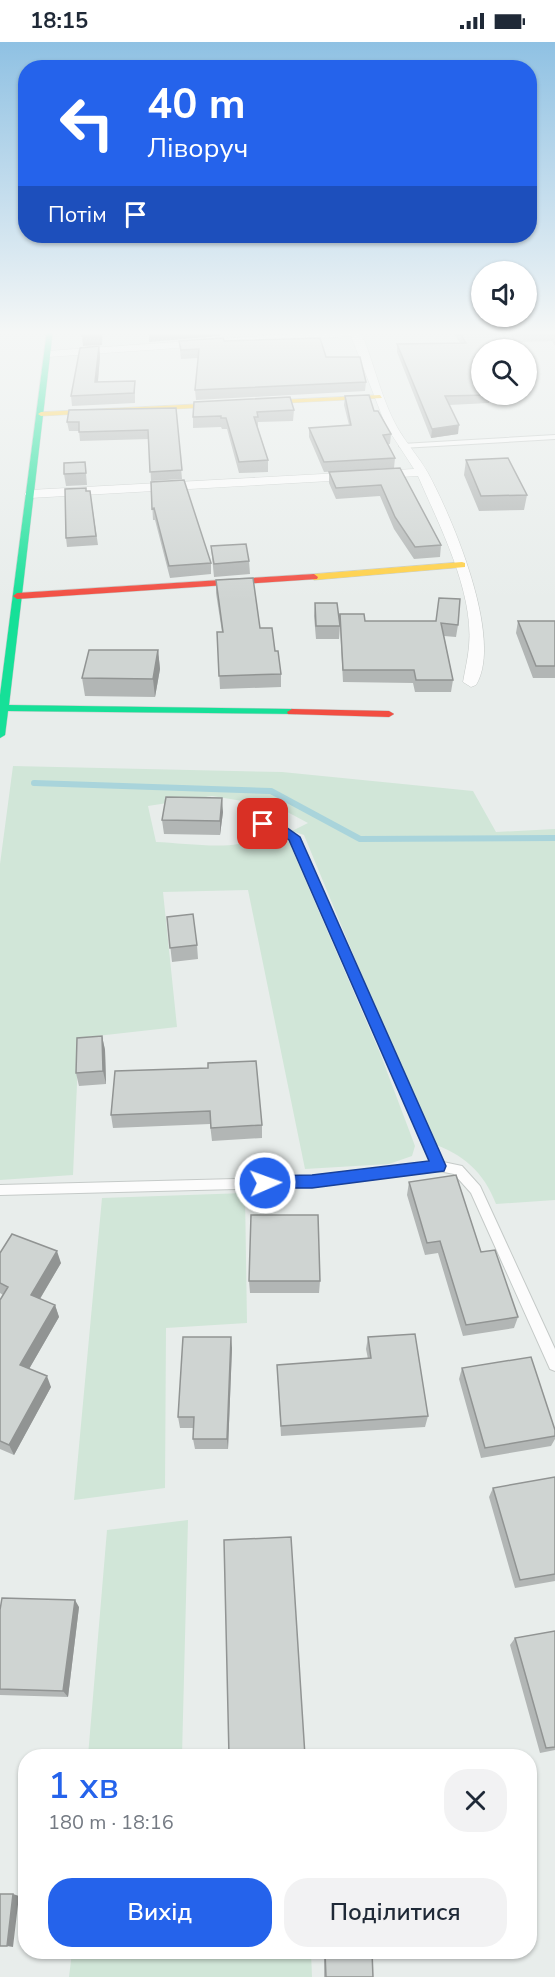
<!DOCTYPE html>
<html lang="uk">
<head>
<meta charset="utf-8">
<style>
	:root { --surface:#fff; --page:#f2f2f3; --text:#1f2937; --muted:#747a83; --accent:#2563eb }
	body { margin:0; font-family:"Nunito Sans",sans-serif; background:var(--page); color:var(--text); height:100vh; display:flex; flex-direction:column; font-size:22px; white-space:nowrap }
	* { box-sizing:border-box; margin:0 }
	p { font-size:20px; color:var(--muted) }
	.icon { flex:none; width:33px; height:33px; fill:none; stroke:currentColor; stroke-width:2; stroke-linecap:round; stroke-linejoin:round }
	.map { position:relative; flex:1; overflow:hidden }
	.panel { position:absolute; left:18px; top:1707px; width:519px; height:210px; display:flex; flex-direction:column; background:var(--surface); border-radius:24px; box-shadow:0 2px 4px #0004 }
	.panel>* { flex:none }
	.top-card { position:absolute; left:18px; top:18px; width:519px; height:183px; border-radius:24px; box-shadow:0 2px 4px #0004; background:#2563eb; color:#fff; overflow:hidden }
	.buttons { position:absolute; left:471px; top:219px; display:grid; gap:12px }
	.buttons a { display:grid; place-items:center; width:66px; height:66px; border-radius:50%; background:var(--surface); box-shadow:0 2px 4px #0004; font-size:30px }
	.pin { position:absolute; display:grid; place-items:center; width:51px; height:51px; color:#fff; margin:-26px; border-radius:12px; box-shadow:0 3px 9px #0006 }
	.me { position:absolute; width:66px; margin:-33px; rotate:88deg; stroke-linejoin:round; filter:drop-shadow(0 0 4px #0008) }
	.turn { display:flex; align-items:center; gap:21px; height:126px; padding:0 30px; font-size:27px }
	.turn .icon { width:78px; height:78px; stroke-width:2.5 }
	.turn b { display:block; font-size:42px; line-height:51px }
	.then { display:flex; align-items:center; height:57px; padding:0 30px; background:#0003; gap:12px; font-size:22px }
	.round { display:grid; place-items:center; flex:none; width:63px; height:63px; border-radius:24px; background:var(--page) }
	.summary { display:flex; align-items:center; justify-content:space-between; height:102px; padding:0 30px }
	h1 { font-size:36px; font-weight:600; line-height:45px; color:var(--accent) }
	.cta { display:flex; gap:12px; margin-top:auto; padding:12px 30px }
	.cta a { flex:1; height:69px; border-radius:24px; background:var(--accent); color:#fff; font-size:24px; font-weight:600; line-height:69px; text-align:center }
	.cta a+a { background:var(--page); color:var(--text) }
	.status { display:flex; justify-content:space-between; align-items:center; height:42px; padding:0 30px; background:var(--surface); direction:ltr }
	.status svg { height:16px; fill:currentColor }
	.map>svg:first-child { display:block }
	.green { fill:#d1e6d8 }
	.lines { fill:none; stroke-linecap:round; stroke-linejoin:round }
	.stream { stroke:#a9d4db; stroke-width:6 }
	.lane-casing { stroke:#c5cac8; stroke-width:2 }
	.street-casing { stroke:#c5cac8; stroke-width:1 }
	.fast-casing { stroke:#c3cbc8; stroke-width:1 }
	.slow-casing { stroke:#c3cbc8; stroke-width:1 }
	.jam-casing { stroke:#c3cbc8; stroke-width:1 }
	.lane { fill:#fcfcfc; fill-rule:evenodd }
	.street { fill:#fcfcfc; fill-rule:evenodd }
	.fast { fill:#16e098; fill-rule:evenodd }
	.slow { fill:#ffcf43; fill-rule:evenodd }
	.jam { fill:#f24e42; fill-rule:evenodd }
	.wall { fill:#b2b6b5 }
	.shaded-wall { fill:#919493 }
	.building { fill:#cfd4d2; stroke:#919493; stroke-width:1.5 }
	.route { fill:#2563eb; stroke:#184099; stroke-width:1.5 }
</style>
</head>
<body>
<div class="status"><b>18:15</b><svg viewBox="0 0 49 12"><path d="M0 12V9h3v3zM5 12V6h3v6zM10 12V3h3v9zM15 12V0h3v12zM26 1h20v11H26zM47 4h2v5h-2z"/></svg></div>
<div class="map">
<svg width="555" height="1935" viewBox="0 0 555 1935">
	<rect width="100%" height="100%" fill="#e8edeb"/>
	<!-- green -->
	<path class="green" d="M13 724 282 730 473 749 496 790 555 787V1158L496 1162C484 1130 463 1112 431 1101L304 793 292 789 308 781 278 765 212 754 148 764 156 800C179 801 218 806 238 802 254 799 275 789 289 800L380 1011 415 1104 412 1114 389 1122 305 1127 248 848 163 850 177 985 79 996 73 1133 0 1138V822Z
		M245 1151 247 1281 166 1286 165 1446 74 1458 102 1156Z
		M188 1478 182 1714H88L107 1488Z
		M72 1910H311L312 1935H69Z"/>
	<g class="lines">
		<!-- stream -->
		<path class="stream" d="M34 741 271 749 360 797 555 796"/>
		<!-- lane casing -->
		<g class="lane-casing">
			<path id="lane" d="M555 393V397L402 406 399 404 402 402Z
				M248 775 282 783 298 796 443 1120 462 1124 480 1144 555 1307V1329L550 1327 471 1151 454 1132 439 1129 312 1145 0 1153V1143L312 1135 431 1120 290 798 276 787 245 780 244 778Z"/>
		</g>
		<!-- street casing -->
		<g class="street-casing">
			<path id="street" d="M347 288 358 289 365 300C375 327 383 360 397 385 406 401 419 415 428 431 452 475 504 597 476 643L471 645 463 640C465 628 468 616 469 604 474 549 439 483 418 434L30 456 24 452 30 448 414 427 386 384 351 294 48 315 43 312 48 309Z"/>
		</g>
		<!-- fast casing -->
		<g class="fast-casing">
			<path id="fast" d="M47 288H53L9 663 292 667 297 670 296 672 8 669 5 693 0 696V653Z"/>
		</g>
		<!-- slow casing -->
		<g class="slow-casing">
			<path id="slow" d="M380 353 382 356 41 374 38 372 41 370Z
				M462 520 465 521V525L314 538 310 535 314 532Z"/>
		</g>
		<!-- jam casing -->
		<g class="jam-casing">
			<path id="jam" d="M314 532 318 535 317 537 17 557 13 554 17 551Z
				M292 667 389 669 394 672 389 675 288 672 287 670Z"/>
		</g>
		<!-- lane -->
		<use href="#lane" class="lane"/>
		<!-- street -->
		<use href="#street" class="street"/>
		<!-- fast -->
		<use href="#fast" class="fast"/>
		<!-- slow -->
		<use href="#slow" class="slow"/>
		<!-- jam -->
		<use href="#jam" class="jam"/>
	</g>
	<!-- wall -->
	<path class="wall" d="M452 288H555V304L552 299 515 300V308H482V352H490L489 361 449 363 458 392 431 396 397 310V302L460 301Z
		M179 299H224L326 315 366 340 365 349 196 358 195 348 198 316 181 317Z
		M99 304 100 314 98 340 135 339V361L72 364 71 354Z
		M345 354 374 369 391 392 390 402H388L395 416 394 426 324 430 309 395V386L349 383 344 363Z
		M194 360 294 368 293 379 258 380V386L268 418V430L239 431 227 387H222L221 385 193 386V375Z
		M176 366 182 437 151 439 149 397 80 399 79 389H69L67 380Z
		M466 418 527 453 524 468 479 469 464 433Z
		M85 420 87 443 66 444 64 432Z
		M400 426 441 503 440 515 414 517 394 487 380 454 336 457 329 441V430Z
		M151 440 211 521V532L170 536 155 478H153Z
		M87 449H90L98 503 67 505 66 496Z
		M211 504 249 519 250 532 214 535Z
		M216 538 260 586 275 609 281 632V645L220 647 217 590H222L216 551Z
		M315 561 340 584 339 597H316L314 574Z
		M340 572 365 579H436L458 583 456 595 444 594 453 638 451 650H415L413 641 343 640 340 584Z
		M518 579H555V636H533L516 591Z
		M158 608 160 627 155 655 85 654 82 636Z
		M223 770 220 793 164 792 162 778Z
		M167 875 197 903 198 917 172 920Z
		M102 994 105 1008 106 1042 79 1044 76 1031Z
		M115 1029 262 1083V1096L212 1099 210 1082 113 1086 111 1073Z
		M409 1140 518 1275 514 1286 463 1294 438 1211 425 1213 407 1153Z
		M0 1211 61 1221 40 1257 55 1263 59 1275 29 1327 51 1345 14 1413 0 1407V1258L3 1253 0 1251Z
		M249 1239H320L319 1251H250Z
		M368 1295 428 1374 425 1385 281 1394 277 1323 368 1317 366 1307Z
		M232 1306 228 1407H195L193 1397 194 1386H180L178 1375Z
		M462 1326 555 1388V1397L551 1404 481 1416 459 1337Z
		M555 1435V1539L515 1546 489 1455 493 1446Z
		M79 1565 68 1655 0 1653V1568Z
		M555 1589V1708L540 1711 510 1603 515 1596Z
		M324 1910H372L373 1935H324Z"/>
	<!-- shaded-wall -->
	<path class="shaded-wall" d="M101 288H103L102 303 83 304 82 294Z
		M186 288H220V294L149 300V291Z
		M99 304 100 314 97 349 95 340Z
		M459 383 458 392 431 396 432 387Z
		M158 608 160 627 155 655 153 637Z
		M222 756 223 770 220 793V779Z
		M102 994 105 1008 106 1042 103 1029Z
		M57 1209 61 1221 35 1265 31 1253Z
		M55 1263 59 1275 25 1334 20 1323Z
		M231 1295 232 1306 228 1407 227 1397Z
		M47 1334 51 1345 14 1413 9 1403Z
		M75 1558 79 1565 68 1655 63 1649Z
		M13 1852 19 1854 13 1905 7 1904Z"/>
	<!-- building -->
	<path class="building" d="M83 288H101L100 293 82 294Z
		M149 288H186L149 291Z
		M458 288H555V294L553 291 511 292 516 300H507L511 308H482V334H479L482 339V352L490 353 445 354 459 383 432 387 397 302 466 301Z
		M223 296 224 299 320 296 326 315H360L366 340 195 348 199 307 181 308 179 299Z
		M99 304 95 340 135 339 134 351 71 354 80 306Z
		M369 353 374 369H378L391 392 383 393 395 416 324 420 309 386 351 383 345 354Z
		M290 355 294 368 257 370 258 375H254L268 418 239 420 226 376H221V374L193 375 194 360Z
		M176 366 182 428 150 430 148 388 79 390V380H67L69 368Z
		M508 416 527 453 481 454 466 418Z
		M85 420 86 431 64 432V421Z
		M400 426 441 503 415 505 395 475 381 443 336 446 329 430Z
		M184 438 211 521 169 524 154 466 152 467 151 440Z
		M86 446V449H90L96 494 66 496 65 447Z
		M246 502 249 519 214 522 211 504Z
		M253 536 260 586H272L275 609H278L281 632 219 634 217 590H223L216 538Z
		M439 556 460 557 458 583 441 581 453 638H416L414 628H343L340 572H364L365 579H436Z
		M315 561H337L340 584H316Z
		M518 579H555V624H536Z
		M89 608H158L153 637 82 636Z
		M166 755 222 756 220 779 162 778Z
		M193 872 197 903 170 906 167 875Z
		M102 994 103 1029 76 1031 77 996Z
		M256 1019 262 1083 211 1086 210 1069 111 1073 115 1029 208 1026V1021Z
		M456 1133 481 1210 495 1208 518 1275 466 1283 440 1199 427 1201 409 1140Z
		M251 1173H318L320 1239H249Z
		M12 1192 57 1209 31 1253 55 1263 20 1323 47 1334 9 1403 0 1399V1258L8 1245 0 1241V1211Z
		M415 1292 428 1374 281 1384 277 1323 371 1316 368 1295Z
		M183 1295H231L227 1397H193L194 1375H178Z
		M531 1315 555 1388V1394L485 1406 462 1326Z
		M555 1435V1532L520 1538 493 1446Z
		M291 1495 305 1714H229L224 1498Z
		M2 1556 75 1558 63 1649 0 1647V1568Z
		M555 1589V1705L546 1706 515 1596Z
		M0 1852H13L7 1904H0Z
		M325 1910H372L373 1935H326Z"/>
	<!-- sky -->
	<linearGradient id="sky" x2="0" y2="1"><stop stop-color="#8fc1e3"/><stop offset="0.52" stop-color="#f5f7f6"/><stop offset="1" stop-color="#f5f7f6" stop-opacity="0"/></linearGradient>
	<rect width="555" height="559" fill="url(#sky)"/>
	<!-- route -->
	<path class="route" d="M263 778 283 783 300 795 446 1124 444 1129 312 1146H259L257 1141 259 1136 265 1134 312 1133 429 1119 289 798 275 788 259 784V779Z"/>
</svg>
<div class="buttons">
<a><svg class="icon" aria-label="sound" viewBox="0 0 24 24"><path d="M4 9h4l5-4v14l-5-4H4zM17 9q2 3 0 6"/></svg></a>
<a><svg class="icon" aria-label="search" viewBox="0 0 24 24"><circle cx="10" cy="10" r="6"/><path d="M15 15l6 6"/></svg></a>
</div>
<div class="pin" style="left:263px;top:782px;background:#d93025"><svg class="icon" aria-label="arrive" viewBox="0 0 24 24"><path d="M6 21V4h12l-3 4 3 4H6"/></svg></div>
<svg class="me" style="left:265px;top:1141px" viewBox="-20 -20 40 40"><circle r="17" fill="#2563eb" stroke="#fff" stroke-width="3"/><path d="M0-11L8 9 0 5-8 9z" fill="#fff"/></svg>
<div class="top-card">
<div class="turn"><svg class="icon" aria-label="left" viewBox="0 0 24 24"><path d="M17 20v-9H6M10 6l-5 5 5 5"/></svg><div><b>40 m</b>Ліворуч</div></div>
<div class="then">Потім<svg class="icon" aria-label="arrive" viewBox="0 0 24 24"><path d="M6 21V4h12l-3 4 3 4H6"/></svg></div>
</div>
<section class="panel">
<div class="summary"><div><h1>1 хв</h1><p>180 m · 18:16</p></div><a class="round"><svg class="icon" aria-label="close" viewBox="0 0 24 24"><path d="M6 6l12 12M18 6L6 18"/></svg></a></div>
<div class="cta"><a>Вихід</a><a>Поділитися</a></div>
</section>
</div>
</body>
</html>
